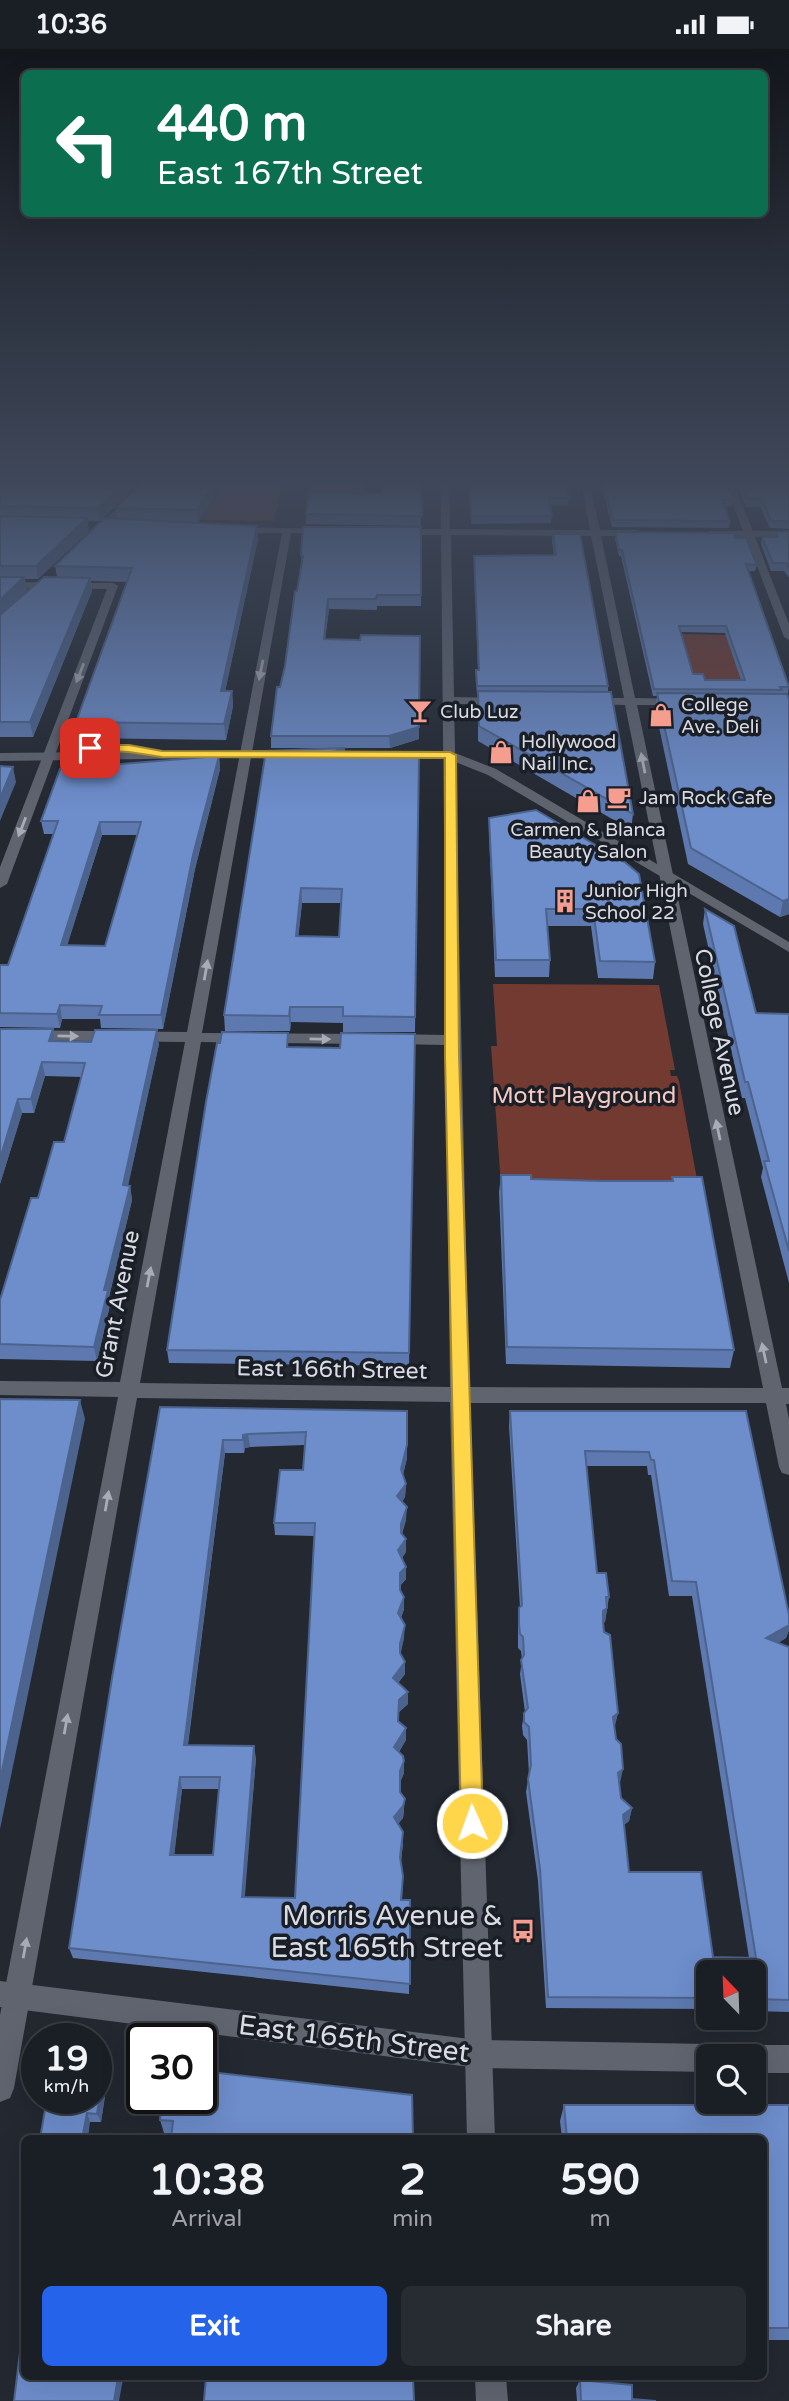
<!DOCTYPE html>
<html lang="en">
<head>
<meta charset="utf-8">
<style>
	:root { --surface:#1a1e25; --page:#272b32; --text:#f1f3f6; --muted:#9fa2a7; --line:#383c42; --accent:#2563eb }
	body { margin:0; font-family:"Varela Round",sans-serif; background:var(--page); color:var(--text); height:100vh; display:flex; flex-direction:column; font-size:26px; white-space:nowrap }
	* { box-sizing:border-box; margin:0 }
	p { font-size:23px; color:var(--muted) }
	.icon { flex:none; width:38px; height:38px; fill:none; stroke:currentColor; stroke-width:2; stroke-linecap:round; stroke-linejoin:round }
	.map { position:relative; flex:1; overflow:hidden }
	.side { position:absolute; left:21px; top:2086px; width:746px; height:245px; display:flex; flex-direction:column; background:var(--surface); border-radius:10px; box-shadow:0 7px 28px #0002,0 0 0 2px var(--line) }
	.side>* { flex:none }
	.banner { position:absolute; left:21px; top:21px; width:747px; height:147px; border-radius:10px; box-shadow:0 7px 28px #0002,0 0 0 2px var(--line); background:#0b6e4f; color:#fff; overflow:hidden }
	.needle { width:46px; rotate:337deg }
	.controls { position:absolute; left:696px; top:1911px; display:grid; gap:14px }
	.controls a { display:grid; place-items:center; width:70px; height:70px; border-radius:10px; background:var(--surface); box-shadow:0 7px 28px #0002,0 0 0 2px var(--line); font-size:35px }
	.speed { position:absolute; left:21px; top:1974px; display:flex; gap:14px; font-size:35px; font-weight:700; text-align:center }
	.speed>* { display:grid; place-content:center; width:91px; height:91px; border-radius:50%; background:var(--surface); box-shadow:0 7px 28px #0002,0 0 0 2px var(--line); line-height:1 }
	.speed small { font-size:18px; font-weight:400 }
	.speed .limit { border:4px solid #111; border-radius:10px; background:#fff; color:#111 }
	.pin { position:absolute; display:grid; place-items:center; width:60px; height:60px; color:#fff; margin:-30px; border-radius:14px; box-shadow:0 4px 10px #0006 }
	.me { position:absolute; width:77px; margin:-38px; rotate:358deg; stroke-linejoin:round; filter:drop-shadow(0 0 5px #0008) }
	.turn { display:flex; align-items:center; gap:24px; height:147px; padding:0 21px; font-size:32px }
	.turn .icon { width:91px; height:91px; stroke-width:2.5 }
	.turn b { display:block; font-size:49px; line-height:60px }
	.eta { display:flex; justify-content:space-evenly; align-items:center; height:119px; text-align:center }
	.eta b { font-size:42px; font-weight:800; line-height:49px }
	.primary-button { display:flex; gap:14px; margin-top:auto; padding:14px 21px }
	.primary-button a { flex:1; height:80px; border-radius:10px; background:var(--accent); color:#fff; font-size:28px; font-weight:800; line-height:80px; text-align:center }
	.primary-button a+a { background:var(--page); color:var(--text) }
	.status { display:flex; justify-content:space-between; align-items:center; height:49px; padding:0 35px; background:var(--surface); direction:ltr }
	.status svg { height:19px; fill:currentColor }
	.map>svg:first-child { display:block }
	.green { fill:#723a31 }
	.lines { fill:none; stroke-linecap:round; stroke-linejoin:round }
	.street { fill:#5f646f; fill-rule:evenodd }
	.secondary { fill:#5f646f; fill-rule:evenodd }
	.wall { fill:#5e79af; fill-rule:evenodd }
	.shaded-wall { fill:#4c638e }
	.building { fill:#6d8dcb; stroke:#4c638e; stroke-width:2; fill-rule:evenodd }
	.oneway { fill:#a8acb4 }
	.route { fill:#ffd54a; stroke:#a68a30; stroke-width:2 }
	.labels { text-anchor:middle; stroke-width:7; stroke-linejoin:round; paint-order:stroke }
	.far-poi-label { font-size:19px; fill:#d9dce2; stroke:#1a1e27; text-anchor:start }
	.street-label { font-size:23px; fill:#d9dce2; stroke:#1a1e27 }
	.park-label { font-size:23px; fill:#f7cac2; stroke:#1a1e27 }
	.near-poi-label { font-size:28px; fill:#d9dce2; stroke:#1a1e27; text-anchor:end }
	.near-street-label { font-size:28px; fill:#d9dce2; stroke:#1a1e27 }
</style>
</head>
<body>
<div class="status"><b>10:36</b><svg viewBox="0 0 49 12"><path d="M0 12V9h3v3zM5 12V6h3v6zM10 12V3h3v9zM15 12V0h3v12zM26 1h20v11H26zM47 4h2v5h-2z"/></svg></div>
<div class="map">
<svg width="789" height="2352" viewBox="0 0 789 2352">
	<rect width="100%" height="100%" fill="#232831"/>
	<!-- green -->
	<path class="green" d="M222 433H284L274 472 200 471Z
		M313 433H366L364 452H310Z
		M678 585 726 586 742 632H691Z
		M493 935 659 936 675 1021H670L671 1027H677L679 1032 699 1141 501 1137 491 997H497Z"/>
	<g class="lines">
		<!-- street -->
		<path class="street" d="M144 433H153L97 489H91V485Z
			M441 433H449L450 480 590 481 581 433H589L600 481H637L642 484 637 487H601L635 649 681 650 687 653 681 656H637L782 1339H789V1355H786L789 1370V1426L782 1424 779 1418 766 1354H470L495 2090H467L450 1353 137 1349 14 2039 10 2049 0 2053V1966L118 1348 0 1346V1332L120 1333 185 993 0 991V981L187 983 282 484H234L229 481 234 478 328 480V484L325 485 291 484 202 984 364 985 372 990 364 995 201 993 140 1334 450 1338 446 996 392 995 384 990 392 985 446 986 441 486H399L394 483 399 480H441ZM451 486 591 487 624 649H590L584 652 590 655 625 656 763 1339 469 1338 454 655H499L505 652 499 649 454 648Z
			M725 433H733L753 482H789V488H755L789 575V591L784 588 746 488H710L705 485 710 482H743Z
			M0 533 113 534 118 537 7 835 0 839V818L107 540 0 539Z
			M475 2328H506L508 2352H476Z"/>
		<!-- secondary -->
		<path class="secondary" d="M290 701 296 705 294 708 0 712V704Z
			M318 702H450L496 720 789 893V903L488 726 448 710 322 709 316 705Z
			M0 1932 478 1991 709 1995 719 1999 722 2007H709V2023L478 2019 0 1958Z
			M754 1996H789V2024H754V2007H741L744 2000Z"/>
	</g>
	<!-- wall -->
	<path class="wall" d="M2 433H140L100 472H87L89 482 38 530H25L27 542 13 554 57 528 55 517 117 470 116 459 143 433H221L213 445V449L198 474 258 490 225 642H232L233 657 226 691 78 689 76 673 127 533 91 532 92 542 33 688H0V435Z
		M421 433V477L306 475V465Z
		M468 433H569L568 437H566L569 449 568 456H550L552 467 551 474 471 475Z
		M601 433H726L733 451 731 458H725L730 472 729 479 612 478Z
		M735 433H789V480L770 479 760 458H746Z
		M421 478V557H377V561L329 560 325 590 419 690 390 699H271V687L285 617 302 517 301 506Z
		M789 482V529L784 522H771L761 495 762 488H775L776 483Z
		M615 483 735 489 757 516 755 522H748L789 636 788 645H781L789 865 780 868 688 815 655 659 657 647H653L621 507H619L615 490ZM681 583 725 584 741 631H705L693 625Z
		M553 485 608 637V643L633 765 631 781 478 692V646H477L476 630V621H478L474 507 554 506 552 493Z
		M345 699V707L419 708 415 983H343V974L291 973 290 982H225L224 966ZM302 854H341L339 888 298 887Z
		M219 707 220 720 195 820 163 980 101 979 100 970H62L60 979 0 978V916H8L54 785H44L41 772ZM102 786H137L105 897 67 896Z
		M489 769 655 913 653 930 598 929 591 877H547L550 911 549 928H495L489 785Z
		M705 860 756 964 789 965V1234L761 1128 763 1119 745 1049H742L703 875Z
		M0 980H53L55 992 159 995 128 1136 130 1137 132 1151 109 1248 110 1256 97 1312 0 1310V1251L38 1149 64 1093 82 1028 45 1027 34 1064H22L0 1135Z
		M415 985 409 1317 169 1314 167 1301 289 998 340 999Z
		M501 1126 531 1130 602 1132H672V1128L734 1301 730 1319 506 1315 499 1143Z
		M160 1358 407 1362V1409L403 1426 406 1435 405 1448 402 1453 406 1471 402 1485 406 1490V1503L402 1509 406 1518V1530L400 1537V1541L404 1548V1560L401 1569 404 1589 400 1605 405 1625 398 1634 408 1655 399 1663V1672L406 1691 399 1703 404 1724 400 1733V1743L404 1762 403 1769 398 1775 403 1794 401 1813 403 1827 402 1851H410L409 1945 73 1909 69 1899ZM305 1396 303 1421 274 1474 275 1486 314 1487 295 1849 244 1848 256 1709 188 1696 225 1404H244L245 1399 250 1398ZM182 1740H219L213 1806H174Z
		M510 1362H746L789 1566V1581L786 1589 778 1594 789 1598V1963L754 1962V1923H709V1960L546 1959 538 1832 526 1743 529 1725 527 1691 523 1686 522 1677 524 1664 525 1663 520 1625 522 1610 521 1602 518 1599V1573L520 1558 509 1377ZM586 1417H647L648 1426H651L669 1547H692L749 1909 713 1908 629 1823 624 1776 629 1772 632 1759 621 1749 619 1734H620L614 1678 618 1664 603 1574 605 1573 609 1548 597 1524Z
		M109 2021 101 2073H90L40 2090Z
		M564 2056H789V2291H763V2090H562L560 2072Z
		M160 2071 413 2090 171 2084H164Z
		M580 2331 632 2350 656 2352H577L576 2339Z"/>
	<!-- shaded-wall -->
	<path class="shaded-wall" d="M126 433H140L100 472 98 459Z
		M211 433H221L213 445V449L198 474 197 461Z
		M87 469 89 482 38 530 36 517Z
		M257 477 258 490 222 657 221 642Z
		M24 528 27 542 0 567V551Z
		M90 529 92 542 33 688 30 673Z
		M328 550 329 560 324 601V590Z
		M232 642 233 657 226 691 224 675Z
		M419 678V690L390 699 389 687Z
		M345 699V713L321 707Z
		M219 707 220 720 195 820 163 980 161 966 193 806Z
		M13 718 16 733 0 772V749Z
		M100 773 102 786 63 910 61 896Z
		M301 839 302 854 297 902 296 887Z
		M789 850V865L780 868 783 852Z
		M60 956 62 970 60 979 57 965Z
		M290 958 291 973 290 982 289 967Z
		M53 980 55 994 49 992Z
		M157 981 159 995 125 1151 123 1136Z
		M42 1013 45 1027 34 1064 31 1050Z
		M18 1050 22 1064 0 1135V1110Z
		M130 1137 132 1151 109 1248 110 1256 97 1312 94 1298 104 1241Z
		M80 1351 85 1370 0 1780V1731Z
		M248 1385 250 1398 245 1399 244 1404 243 1386Z
		M223 1391 225 1404 186 1708 184 1696Z
		M407 1396V1409L401 1433V1420Z
		M406 1435 405 1448 397 1460V1447Z
		M407 1458 406 1471 401 1487V1475Z
		M406 1490V1503L398 1514V1501Z
		M406 1518V1530L400 1537V1524Z
		M404 1548V1560L398 1576V1564Z
		M607 1559 605 1573 600 1576 603 1562Z
		M405 1576 404 1589 400 1608V1595Z
		M789 1576V1581L786 1589 761 1603 766 1589Z
		M405 1613V1625L393 1641V1629Z
		M408 1643V1655L399 1663V1651Z
		M618 1664 615 1677 611 1682 613 1668Z
		M406 1679V1691L394 1710V1698Z
		M254 1697 256 1709 244 1859 242 1848Z
		M404 1712V1724L400 1734V1722Z
		M623 1720 620 1734 615 1738 618 1724Z
		M180 1728 182 1740 173 1817 170 1806Z
		M405 1750 403 1769 394 1780V1768Z
		M632 1759 629 1772 620 1779 623 1766Z
		M403 1783V1794L400 1820V1808Z
		M106 2012 109 2021 101 2073 97 2065Z
		M87 2064 90 2073 88 2090H82Z
		M118 2328H121L123 2330 119 2352H114Z"/>
	<!-- building -->
	<path class="building" d="M2 433H126L98 459 0 457V435Z
		M143 433H211L209 436H212L197 461 116 459Z
		M382 433H421L422 467 306 465 309 443 381 444Z
		M469 433H565L569 449H549L552 467H471Z
		M603 433H726L733 451H722L730 472 613 471Z
		M740 433H789V472H771L762 450H747Z
		M0 467 87 469 36 517H0Z
		M104 469 257 477 221 642H232L224 675 76 673 132 519 55 517Z
		M303 478H421V546H377L376 550H328L324 590 360 591 361 586 420 587 419 678 389 687H271L277 638H280L285 617 295 542H297L303 507 301 506Z
		M789 482V519L786 514H773L762 488H778L776 483Z
		M615 483 734 484 735 489H746L757 516 746 515 789 638H780L782 641 654 640 622 501H619ZM679 577H726L745 631H705L703 625H693Z
		M553 485H580L608 637H477L476 621H479L474 507 556 506Z
		M0 528H24L0 551Z
		M44 528 90 529 30 673H0V566Z
		M478 642 611 643 633 765 479 677Z
		M657 644 787 645 789 650V850L783 852 691 799Z
		M345 699 321 707 419 708 415 968 343 967V958H290L289 967 224 966 266 702ZM301 839 342 840 339 888 296 887Z
		M219 707 193 806 161 966H99L102 957 60 956 57 965 0 964V916H8L58 772H41L60 720ZM100 773H141L105 897 61 896Z
		M0 717 13 718 0 749Z
		M536 761 626 814 639 825 655 913 600 912 593 860H546L550 911H496L489 769Z
		M705 860 734 877 756 964 789 965V1202L764 1112H769L748 1033H745Z
		M0 980H53L49 992 91 993 95 981H157L123 1136 130 1137 104 1241H108L94 1298 0 1295V1251L31 1149H38L54 1093H64L85 1014 42 1013 31 1050H18L0 1110Z
		M222 983 288 984 287 998 340 999 341 984 415 985 409 1304 167 1301 206 1053 217 994H220Z
		M501 1126H531V1130L602 1132H673L672 1128H702L734 1301 507 1298Z
		M0 1350 80 1351 0 1731Z
		M160 1358 407 1362V1396L401 1420 406 1435 397 1447 407 1458 401 1475V1484L406 1490 398 1501 406 1518 400 1524V1541L404 1548 398 1564 405 1576 400 1595V1604L405 1613 393 1629 408 1643 399 1651 398 1672 406 1679 394 1698 403 1707 404 1712 400 1722V1743L405 1750 403 1757 394 1768 403 1783 400 1808 403 1827 401 1851H410V1935L69 1899 112 1629ZM306 1383 303 1421H280L274 1474H315L295 1849 242 1848 254 1697 184 1696 223 1391H243V1386L248 1385ZM180 1728H220L213 1806H170Z
		M510 1362H746L789 1566V1576L766 1589 789 1598V1951L754 1950V1923H709V1949L548 1948 540 1820 528 1730 531 1716 529 1678 524 1673V1664L528 1659 521 1611 524 1606 523 1588 520 1585 519 1575V1559L522 1556ZM585 1402 649 1403 651 1411H654L672 1532 696 1533 756 1909 713 1908 701 1823H629L623 1766 632 1759 621 1749 618 1724 623 1720 621 1695 616 1690 613 1668 618 1664 617 1655 610 1586 604 1583 603 1573V1562L607 1559 606 1548H609L606 1524H597Z
		M96 2012H106L97 2065 87 2064 82 2090H40L47 2049H96Z
		M201 2022 412 2046 413 2090H171L173 2072 160 2071 162 2049H201Z
		M564 2056H789V2279H763V2090H567Z
		M24 2271V2328H118L114 2352H14Z
		M206 2328H413L414 2352H204Z
		M580 2331 632 2336V2350L656 2352H581Z"/>
	<!-- one-way arrows -->
	<defs><path id="oneway-solid" d="M-6-.8H1V-3.2L6.5 0L1 3.2V.8H-6Z" transform="scale(1.75)"/></defs>
	<g class="oneway">
		<use href="#oneway-solid" transform="translate(261 621) rotate(101)"/>
		<use href="#oneway-solid" transform="translate(80 624) rotate(111)"/>
		<use href="#oneway-solid" transform="translate(643 714) rotate(-101)"/>
		<use href="#oneway-solid" transform="translate(22 778) rotate(111)"/>
		<use href="#oneway-solid" transform="translate(206 921) rotate(-80)"/>
		<use href="#oneway-solid" transform="translate(68 987) rotate(1)"/>
		<use href="#oneway-solid" transform="translate(320 990) rotate(1)"/>
		<use href="#oneway-solid" transform="translate(718 1081) rotate(-102)"/>
		<use href="#oneway-solid" transform="translate(149 1228) rotate(-79)"/>
		<use href="#oneway-solid" transform="translate(764 1304) rotate(-102)"/>
		<use href="#oneway-solid" transform="translate(107 1452) rotate(-80)"/>
		<use href="#oneway-solid" transform="translate(66 1675) rotate(-80)"/>
		<use href="#oneway-solid" transform="translate(25 1899) rotate(-80)"/>
	</g>
	<!-- sky -->
	<linearGradient id="sky" x2="0" y2="1"><stop stop-color="#13161b"/><stop offset="0.57" stop-color="#3f485a"/><stop offset="1" stop-color="#3f485a" stop-opacity="0"/></linearGradient>
	<rect width="789" height="762" fill="url(#sky)"/>
	<!-- route -->
	<path class="route" d="M90 696H129L162 702 450 703 456 706 459 1007 483 1774 480 1782 472 1785 464 1782 461 1774 445 1007V709L162 708 129 703 86 701 84 699Z"/>
	<!-- icons -->
	<defs>
		<g id="bar-bare" transform="scale(1.89)"><path d="M-6-5H6L.8 .8V4.5H3.5V6h-7V4.5H-.8V.8Z" fill="#f59d8e" stroke="#1a1e27" stroke-width="2.5" paint-order="stroke"/></g>
		<g id="shop-bare" transform="scale(1.89)"><path d="M-5-2.5h2.3a2.7 3.5 0 0 1 5.4 0H5L5.5 6h-11ZM-1.5-2.5h3a1.5 2.3 0 0 0-3 0Z" fill="#f59d8e" stroke="#1a1e27" stroke-width="2.5" paint-order="stroke"/></g>
		<g id="cafe-bare" transform="scale(1.89)"><path d="M-5.5-4.5H6V0H3Q3 3.5 0 3.5H-2.5Q-5.5 3.5-5.5 0ZM3-3.2v2h1.7v-2ZM-6 4.5H4V6H-6Z" fill="#f59d8e" stroke="#1a1e27" stroke-width="2.5" paint-order="stroke"/></g>
		<g id="building-bare" transform="scale(1.89)"><path d="M-4-6H4V6H1V3H-1V6H-4ZM-2.5-4.3h1.7v1.8h-1.7ZM.8-4.3h1.7v1.8H.8ZM-2.5-1h1.7V.8h-1.7ZM.8-1h1.7V.8H.8Z" fill="#f59d8e" stroke="#1a1e27" stroke-width="2.5" paint-order="stroke"/></g>
		<g id="bus-bare" transform="scale(1.89)"><path d="M-5-6H5V4H4V6H2V4H-2V6H-4V4H-5ZM-3.5-4V0h7V-4ZM-3.5 1.2v1.5H-2V1.2ZM2 1.2v1.5H3.5V1.2Z" fill="#f59d8e" stroke="#1a1e27" stroke-width="2.5" paint-order="stroke"/></g>
	</defs>
	<g fill-rule="evenodd">
		<use href="#bar-bare" x="420" y="662"/>
		<use href="#shop-bare" x="661" y="666"/>
		<use href="#shop-bare" x="501" y="703"/>
		<use href="#cafe-bare" x="619" y="748"/>
		<use href="#shop-bare" x="588" y="752"/>
		<use href="#building-bare" x="565" y="852"/>
		<use href="#bus-bare" x="523" y="1882"/>
	</g>
	<g class="labels">
		<!-- far-poi labels -->
		<g class="far-poi-label">
			<text x="681" y="662">College<tspan x="681" dy="22">Ave. Deli</tspan></text>
			<text x="440" y="669">Club Luz</text>
			<text x="521" y="699">Hollywood<tspan x="521" dy="22">Nail Inc.</tspan></text>
			<text x="639" y="755">Jam Rock Cafe</text>
			<text x="588" y="787" text-anchor="middle">Carmen &amp; Blanca<tspan x="588" dy="22">Beauty Salon</tspan></text>
			<text x="585" y="848">Junior High<tspan x="585" dy="22">School 22</tspan></text>
		</g>
		<!-- street labels -->
		<g class="street-label">
			<text transform="translate(720 983) rotate(78)" y="8">College Avenue</text>
			<text transform="translate(117 1255) rotate(-79)" y="8">Grant Avenue</text>
			<text transform="translate(332 1320) rotate(1)" y="8">East 166th Street</text>
		</g>
		<!-- park labels -->
		<g class="park-label">
			<text x="584" y="1054">Mott Playground</text>
		</g>
		<!-- near-poi labels -->
		<g class="near-poi-label">
			<text x="503" y="1876">Morris Avenue &amp;<tspan x="503" dy="32">East 165th Street</tspan></text>
		</g>
		<!-- near-street labels -->
		<g class="near-street-label">
			<text transform="translate(354 1989) rotate(7)" y="10">East 165th Street</text>
		</g>
	</g>
</svg>
<div class="controls">
<a><svg class="needle" viewBox="-14 -14 28 28"><path d="M0-13l5 13h-10z" fill="#e53935"/><path d="M0 13l5-13h-10z" fill="#9fa2a7"/></svg></a>
<a><svg class="icon" aria-label="search" viewBox="0 0 24 24"><circle cx="10" cy="10" r="6"/><path d="M15 15l6 6"/></svg></a>
</div>
<div class="speed"><div>19<small>km/h</small></div><div class="limit">30</div></div>
<div class="pin" style="left:90px;top:699px;background:#d93025"><svg class="icon" aria-label="arrive" viewBox="0 0 24 24"><path d="M6 21V4h12l-3 4 3 4H6"/></svg></div>
<svg class="me" style="left:472px;top:1774px" viewBox="-20 -20 40 40"><circle r="17" fill="#ffd54a" stroke="#fff" stroke-width="3"/><path d="M0-11L8 9 0 5-8 9z" fill="#fff"/></svg>
<div class="banner">
<div class="turn"><svg class="icon" aria-label="left" viewBox="0 0 24 24"><path d="M17 20v-9H6M10 6l-5 5 5 5"/></svg><div><b>440 m</b>East 167th Street</div></div>
</div>
<section class="side">
<div class="eta">
<div><b>10:38</b><p>Arrival</p></div>
<div><b>2</b><p>min</p></div>
<div><b>590</b><p>m</p></div>
</div>
<div class="primary-button"><a>Exit</a><a>Share</a></div>
</section>
</div>
</body>
</html>
